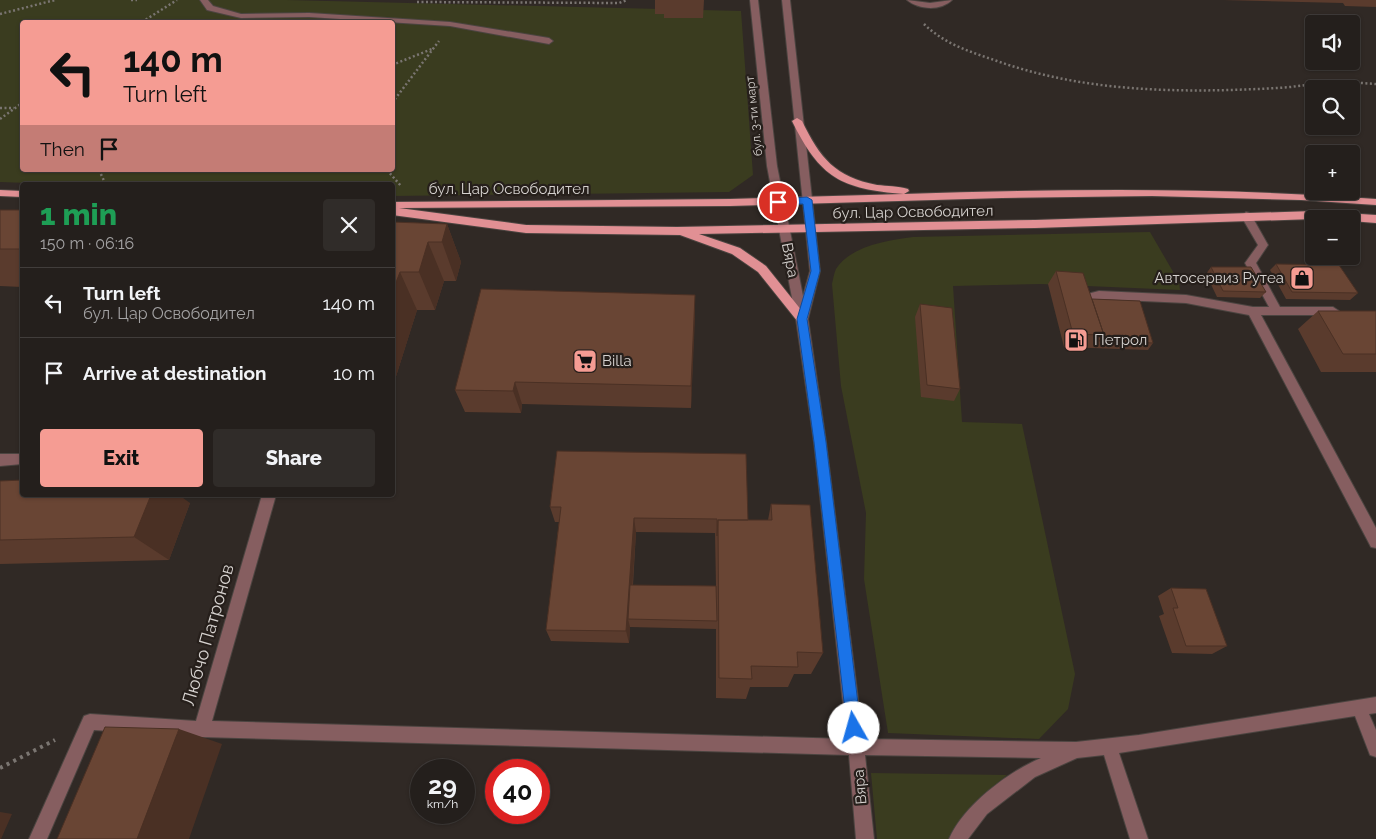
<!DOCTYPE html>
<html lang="en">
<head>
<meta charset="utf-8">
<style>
	:root { --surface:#241f1c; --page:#302c29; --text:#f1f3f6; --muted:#a3a2a3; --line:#413d3b; --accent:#f59c93 }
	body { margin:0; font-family:Raleway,sans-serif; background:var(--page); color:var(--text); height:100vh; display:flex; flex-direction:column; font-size:19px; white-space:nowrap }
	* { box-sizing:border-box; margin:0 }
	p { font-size:16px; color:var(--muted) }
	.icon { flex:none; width:28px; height:28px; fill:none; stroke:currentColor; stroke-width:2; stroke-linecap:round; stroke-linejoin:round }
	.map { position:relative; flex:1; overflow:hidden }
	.drawer { position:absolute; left:20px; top:182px; width:375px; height:315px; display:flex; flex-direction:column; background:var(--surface); border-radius:5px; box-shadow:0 1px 4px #0004,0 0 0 1px var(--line) }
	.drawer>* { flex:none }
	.hud { position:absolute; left:20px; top:20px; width:375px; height:152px; border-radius:5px; box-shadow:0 1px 4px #0004,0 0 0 1px var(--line); background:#f59c93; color:#111; overflow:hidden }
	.controls { position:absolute; left:1305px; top:15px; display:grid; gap:10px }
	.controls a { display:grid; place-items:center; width:55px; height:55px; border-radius:5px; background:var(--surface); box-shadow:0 1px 4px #0004,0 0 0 1px var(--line); font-size:25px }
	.speed { position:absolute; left:410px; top:759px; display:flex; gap:10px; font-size:25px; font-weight:700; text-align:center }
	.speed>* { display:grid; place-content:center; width:65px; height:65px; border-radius:50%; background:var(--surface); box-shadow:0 1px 4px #0004,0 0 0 1px var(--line); line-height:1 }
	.speed small { font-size:12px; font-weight:400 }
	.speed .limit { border:8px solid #d22; background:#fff; color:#111 }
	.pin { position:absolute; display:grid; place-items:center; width:42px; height:42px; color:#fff; margin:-21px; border:2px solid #fff; border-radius:50%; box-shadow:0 1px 5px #0007 }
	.me { position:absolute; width:55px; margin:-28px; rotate:353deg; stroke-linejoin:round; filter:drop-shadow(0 0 4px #0008) }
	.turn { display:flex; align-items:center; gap:18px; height:105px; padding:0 20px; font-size:22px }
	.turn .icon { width:65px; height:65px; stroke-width:2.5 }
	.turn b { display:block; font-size:35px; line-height:42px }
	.then { display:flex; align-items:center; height:48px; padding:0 20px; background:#0003; gap:10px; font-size:19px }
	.round { display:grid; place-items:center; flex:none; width:52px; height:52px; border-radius:5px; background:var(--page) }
	.head { display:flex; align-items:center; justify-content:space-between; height:85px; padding:0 20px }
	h1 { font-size:30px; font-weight:800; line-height:38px; color:#1e9e55 }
	.cta { display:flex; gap:10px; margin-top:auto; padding:10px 20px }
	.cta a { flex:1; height:58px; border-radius:5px; background:var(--accent); color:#111; font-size:20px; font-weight:800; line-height:58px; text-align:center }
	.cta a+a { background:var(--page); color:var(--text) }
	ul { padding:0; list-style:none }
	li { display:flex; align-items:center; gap:15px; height:70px; padding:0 20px; border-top:1px solid var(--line) }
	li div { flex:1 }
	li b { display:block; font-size:19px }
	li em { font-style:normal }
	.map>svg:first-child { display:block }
	.green { fill:#3a3c1f; fill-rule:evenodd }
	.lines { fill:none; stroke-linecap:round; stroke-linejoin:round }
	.minor-casing { stroke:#4b4440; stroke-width:2 }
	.major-casing { stroke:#4b4440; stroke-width:2 }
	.path-far1 { stroke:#7a7571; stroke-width:2.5; stroke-dasharray:2 2.5; stroke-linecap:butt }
	.path { stroke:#7a7571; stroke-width:4; stroke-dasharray:3 4.5; stroke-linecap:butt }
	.minor { fill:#865e60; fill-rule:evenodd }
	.major { fill:#e19094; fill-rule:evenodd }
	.wall { fill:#5a3b2d; fill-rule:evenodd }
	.shaded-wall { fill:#4a3024 }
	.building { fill:#694534; stroke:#4a3024 }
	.route { fill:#1a73e8; stroke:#114b97 }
	.labels { text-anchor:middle; stroke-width:4.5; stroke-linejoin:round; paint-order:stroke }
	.far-street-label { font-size:12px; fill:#d6d2cf; stroke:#261f1b }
	.street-label { font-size:15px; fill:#d6d2cf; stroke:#261f1b }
	.poi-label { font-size:15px; fill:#d6d2cf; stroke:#261f1b; text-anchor:start }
	.near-street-label { font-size:18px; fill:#d6d2cf; stroke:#261f1b }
</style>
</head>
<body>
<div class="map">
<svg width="1376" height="839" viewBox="0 0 1376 839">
	<rect width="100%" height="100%" fill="#302925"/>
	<!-- green -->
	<path class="green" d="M0 0H287L741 11 753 175 729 192 393 196 392 185H84L0 182ZM22 22H392V170H22Z
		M1150 232 1179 282 1180 290 1041 284 953 286 962 422 1022 424 1075 674 1068 709 1039 739 888 733 864 579 866 513 841 386 832 284C833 280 834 273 836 269 850 246 889 240 913 237Z
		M871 773 1007 775 977 800 949 839H877Z"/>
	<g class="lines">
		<!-- minor casing -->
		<g class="minor-casing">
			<path id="minor" d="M200 0H208L213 6 241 14 309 13 450 22 549 38 553 41 549 44 450 26 309 17 241 18 207 10Z
				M750 0H758L777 166 803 296 810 271 782 0H790L820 271 808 319 826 442 863 739 1076 742 1139 735 1376 697V713L1369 714 1376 730V757L1370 755 1355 716 1119 753 1148 839H1130L1104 755 1077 758 1035 777 987 814 968 839H949C964 805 1008 772 1041 758L865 755 874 839H856L849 755 202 737 94 730 47 839H29L84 716 90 714 196 721 262 495H276L212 721 847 739 814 442 796 319 767 166Z
				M907 0 930 3 952 0C941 11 919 10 907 0Z
				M1246 212 1250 213 1268 245 1256 263 1280 307H1333L1339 311 1333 315H1261L1376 528V548L1371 547 1249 315 1186 303 1099 299 1096 300 1094 308H1086L1084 305 1087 294 1099 291 1186 295 1253 307H1269L1245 263 1258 245 1241 216Z
				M0 454H22V464L0 466Z"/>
		</g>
		<!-- major casing -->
		<g class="major-casing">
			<path id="major" d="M797 118 802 121C820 158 835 177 877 185 887 186 898 186 908 189L909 191 904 194C1062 189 1219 187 1376 199V205L1301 200 1152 196 1002 198 730 206 399 208 526 225 677 227 1035 220 1314 211 1376 215V223L1351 221V219H1314L1035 228 699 234 740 248 766 266 806 316 808 319 802 323 798 322 758 272 732 254 680 235 526 233 392 215V202L730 199 904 194C841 189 820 178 792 121Z
				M0 190 22 191V197L0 196Z"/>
		</g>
		<!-- path-far1 -->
		<path class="path-far1" d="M131 0H137
			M417 2 619 3 627 0
			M0 14 55 0
			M142 22 177 0
			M924 24C944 44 971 52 997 61 1087 93 1184 93 1278 88 1297 87 1316 83 1334 82 1348 82 1362 83 1376 84
			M392 65 432 49
			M392 103 439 41
			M0 108H14
			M0 119 22 103
			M99 170 106 185
			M387 170 401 186"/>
		<!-- path -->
		<path class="path" d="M0 768 55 740"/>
		<!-- minor -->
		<use href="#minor" class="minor"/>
		<!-- major -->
		<use href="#major" class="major"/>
	</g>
	<!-- wall -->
	<path class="wall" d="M655 0H704L703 18H664V14H655Z
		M1223 0H1376V7L1345 6 1343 3Z
		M0 210H22V287L0 286Z
		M392 222 447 224 461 262 456 281H444L435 310H417L392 389Z
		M1276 264 1358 293 1350 300 1286 299 1270 270Z
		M1211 267 1266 292 1260 298 1217 297 1206 274Z
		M1056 271 1092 299 1153 343 1148 350 1064 347 1048 284Z
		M695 295 691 408 522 404 521 413 465 412 455 390Z
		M920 304 960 389 954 401 921 397 915 317Z
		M1318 311H1376V372H1321L1298 329Z
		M557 451 748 520H768L771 504 823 653 811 674H794L788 687H750L746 699 716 698V629L630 627 629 643 551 641 546 630 559 522H555L550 507ZM636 532 715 533 716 586 633 585Z
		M0 481 190 503 169 560 0 564Z
		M1171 588 1227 646 1212 654 1172 653 1159 616 1164 614 1158 596Z"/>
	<!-- shaded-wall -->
	<path class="shaded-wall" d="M447 224 461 262 456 281 442 242Z
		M428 242 444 281 435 310 419 272Z
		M400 272 417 310 392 389V293Z
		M695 295V319L691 408V386Z
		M515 382 522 404 521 413 513 391Z
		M151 495H179L190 503 169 560 134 537Z
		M634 518 636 532 630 619H628L630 627 629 643 626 631Z
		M179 729 222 744 189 839H137Z
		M0 812 12 814 1 839H0Z"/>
	<!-- building -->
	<path class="building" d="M0 210H22V249H0Z
		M392 222 447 224 442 242H428L419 272H400L392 293Z
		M1276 264 1339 265 1358 293 1292 292Z
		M1211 267H1251L1266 292 1223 291Z
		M1056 271 1083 273 1104 335 1073 334Z
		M481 289 695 295 691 386 515 382 513 391 455 390Z
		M1092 299 1140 301 1153 343 1099 341 1104 335Z
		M920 304 952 308 960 389 927 385Z
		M1318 311H1376V354H1343Z
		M557 451 746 454 748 520H718L717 536V519L634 518 626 631 546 630 561 507H550Z
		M22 480V495H151L134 537 0 540V481Z
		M771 504 810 505 823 653 797 652 798 667 751 666 752 679 719 678 718 520H772Z
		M630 585 716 586 717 621 628 619Z
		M1171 588 1206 589 1227 646H1186L1173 608H1178Z
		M105 727 179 729 137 839H57Z"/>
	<!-- route -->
	<path class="route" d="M807 197 812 200 820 271 807 319 826 442 861 728 859 733 854 735 849 733 847 728 814 442 797 319 811 271 803 204 778 205 773 202 778 199Z"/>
	<!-- icons -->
	<defs>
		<g id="shop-square" transform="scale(1.25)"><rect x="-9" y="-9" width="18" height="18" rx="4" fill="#f59c93" stroke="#261f1b"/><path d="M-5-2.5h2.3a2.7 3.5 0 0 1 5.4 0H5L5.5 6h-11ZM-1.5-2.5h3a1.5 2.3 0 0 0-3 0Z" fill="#111"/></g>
		<g id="fuel-square" transform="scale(1.25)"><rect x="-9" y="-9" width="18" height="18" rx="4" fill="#f59c93" stroke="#261f1b"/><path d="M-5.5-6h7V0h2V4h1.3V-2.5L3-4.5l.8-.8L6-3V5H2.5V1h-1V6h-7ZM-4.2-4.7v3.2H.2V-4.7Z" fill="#111"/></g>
		<g id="supermarket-square" transform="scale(1.25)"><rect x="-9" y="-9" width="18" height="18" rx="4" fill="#f59c93" stroke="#261f1b"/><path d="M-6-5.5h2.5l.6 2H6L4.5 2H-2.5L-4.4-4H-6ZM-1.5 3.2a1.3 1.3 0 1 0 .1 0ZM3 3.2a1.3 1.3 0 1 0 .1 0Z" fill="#111"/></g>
	</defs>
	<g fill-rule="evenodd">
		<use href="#shop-square" x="1302" y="278"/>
		<use href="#fuel-square" x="1076" y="340"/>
		<use href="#supermarket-square" x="585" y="361"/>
	</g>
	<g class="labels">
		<!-- far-street labels -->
		<g class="far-street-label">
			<text transform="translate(754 116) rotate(-96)" y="4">бул. 3-ти март</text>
		</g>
		<!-- street labels -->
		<g class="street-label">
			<text x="509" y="194">бул. Цар Освободител</text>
			<text transform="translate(913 212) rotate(-1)" y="5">бул. Цар Освободител</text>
			<text transform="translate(790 260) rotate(79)" y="5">Вяра</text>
			<text transform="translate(860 787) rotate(-95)" y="5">Вяра</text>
		</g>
		<!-- poi labels -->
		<g class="poi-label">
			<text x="1284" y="283" text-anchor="end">Автосервиз Рутеа</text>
			<text x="1094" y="345">Петрол</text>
			<text x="602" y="366">Billa</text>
		</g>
		<!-- near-street labels -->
		<g class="near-street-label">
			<text transform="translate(208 635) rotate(-74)" y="6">Любчо Патронов</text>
		</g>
	</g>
</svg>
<div class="controls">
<a><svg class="icon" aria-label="sound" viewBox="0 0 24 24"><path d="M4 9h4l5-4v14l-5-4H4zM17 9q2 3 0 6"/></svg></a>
<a><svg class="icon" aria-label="search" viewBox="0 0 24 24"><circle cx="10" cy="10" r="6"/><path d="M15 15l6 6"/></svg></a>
<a>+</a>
<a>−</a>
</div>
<div class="speed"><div>29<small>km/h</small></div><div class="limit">40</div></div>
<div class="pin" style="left:778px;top:202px;background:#d93025"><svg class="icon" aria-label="arrive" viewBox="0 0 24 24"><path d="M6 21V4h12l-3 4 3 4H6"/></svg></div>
<svg class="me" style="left:854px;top:728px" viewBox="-20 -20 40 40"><circle r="19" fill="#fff"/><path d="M0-13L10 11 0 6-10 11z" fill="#1a73e8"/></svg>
<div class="hud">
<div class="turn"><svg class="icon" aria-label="left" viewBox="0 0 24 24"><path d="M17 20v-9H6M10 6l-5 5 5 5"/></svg><div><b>140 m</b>Turn left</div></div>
<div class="then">Then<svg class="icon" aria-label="arrive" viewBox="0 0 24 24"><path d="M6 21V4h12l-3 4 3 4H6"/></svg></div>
</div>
<section class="drawer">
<div class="head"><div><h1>1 min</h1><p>150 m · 06:16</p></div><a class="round"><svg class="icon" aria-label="close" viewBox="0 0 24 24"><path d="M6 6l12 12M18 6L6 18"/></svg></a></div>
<ul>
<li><svg class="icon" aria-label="left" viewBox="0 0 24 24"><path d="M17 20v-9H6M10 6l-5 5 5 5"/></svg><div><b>Turn left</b><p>бул. Цар Освободител</p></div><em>140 m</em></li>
<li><svg class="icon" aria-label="arrive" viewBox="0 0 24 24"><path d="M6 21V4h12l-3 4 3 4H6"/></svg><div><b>Arrive at destination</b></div><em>10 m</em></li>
</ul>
<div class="cta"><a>Exit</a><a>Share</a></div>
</section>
</div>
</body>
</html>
